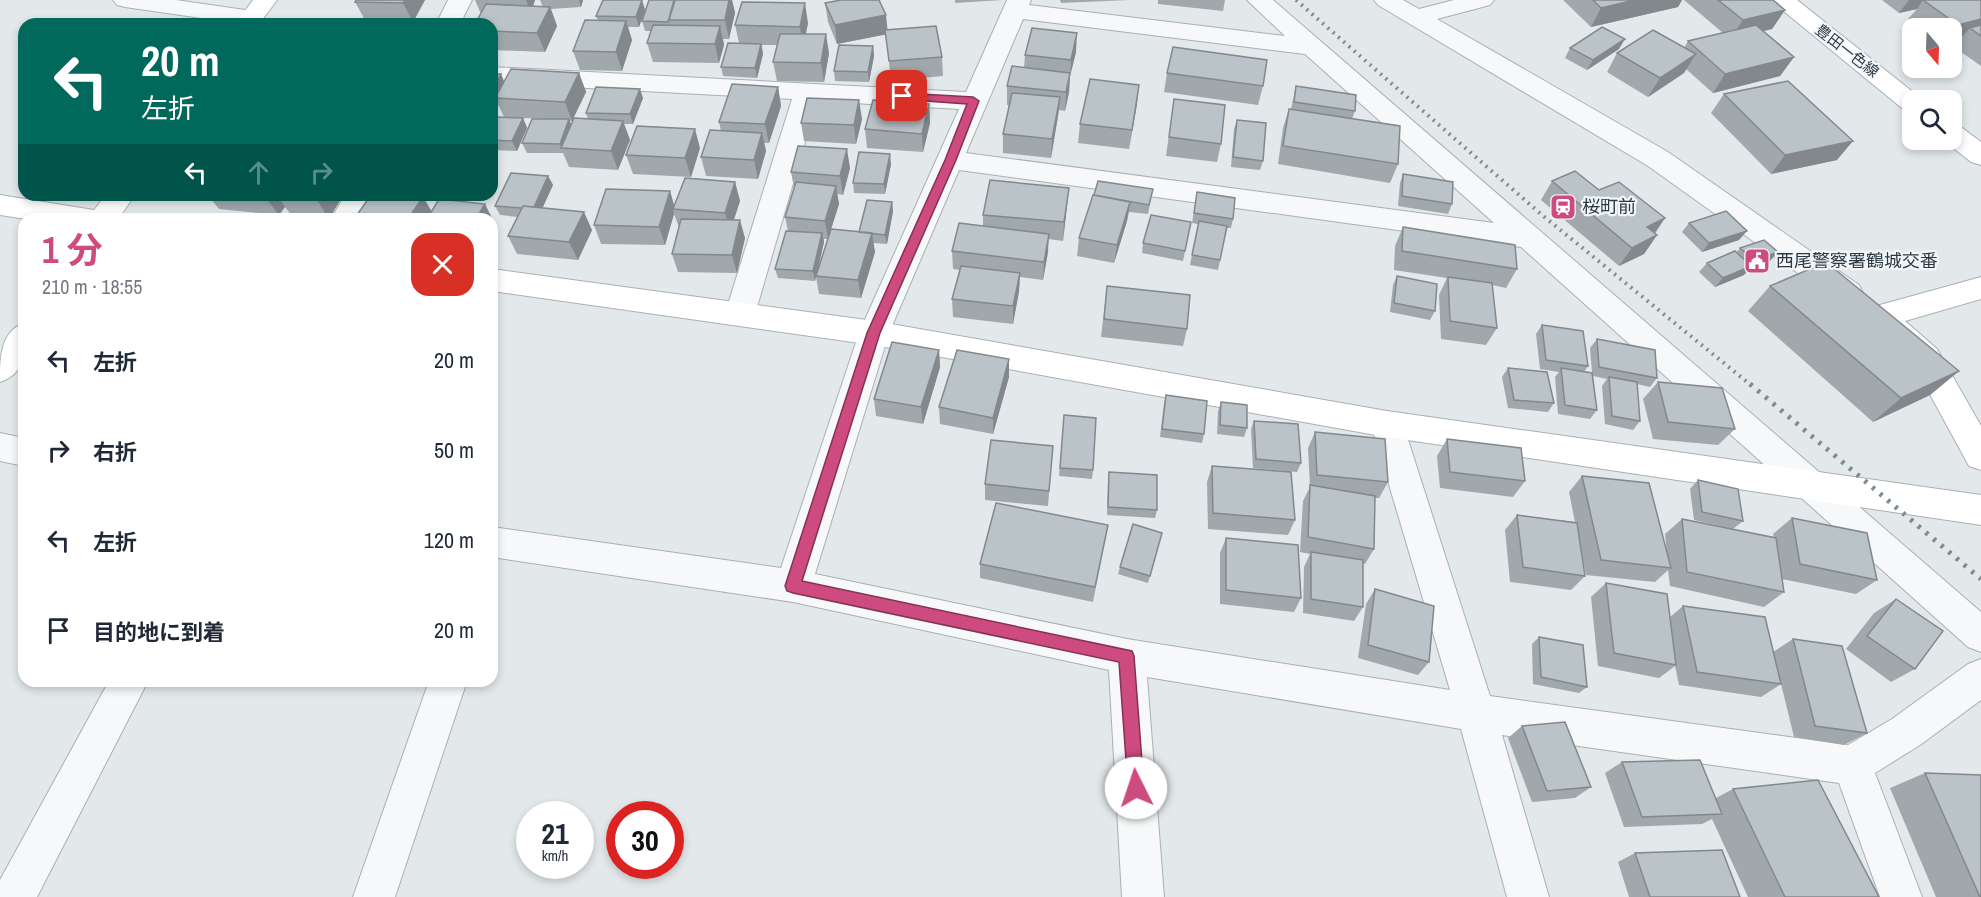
<!DOCTYPE html>
<html lang="ja">
<head>
<meta charset="utf-8">
<style>
	:root { --surface:#fff; --page:#f6f6f7; --text:#1f2937; --muted:#747a83; --accent:#cd4b7f }
	body { margin:0; font-family:"Archivo Narrow","Noto Sans JP",sans-serif; background:var(--page); color:var(--text); height:100vh; display:flex; flex-direction:column; font-size:22px; white-space:nowrap }
	* { box-sizing:border-box; margin:0 }
	p { font-size:20px; color:var(--muted) }
	.icon { flex:none; width:33px; height:33px; fill:none; stroke:currentColor; stroke-width:2; stroke-linecap:round; stroke-linejoin:round }
	.map { position:relative; flex:1; overflow:hidden }
	.sheet { position:absolute; left:18px; top:213px; width:480px; height:474px; display:flex; flex-direction:column; background:var(--surface); border-radius:18px; box-shadow:0 3px 9px #0003 }
	.sheet>* { flex:none }
	.hud { position:absolute; left:18px; top:18px; width:480px; height:183px; border-radius:18px; box-shadow:0 3px 9px #0003; background:#00695c; color:#fff; overflow:hidden }
	.needle { width:39px; rotate:161deg }
	.tools { position:absolute; left:1902px; top:18px; display:grid; gap:12px }
	.tools a { display:grid; place-items:center; width:60px; height:60px; border-radius:12px; background:var(--surface); box-shadow:0 3px 9px #0003; font-size:30px }
	.speed { position:absolute; left:516px; top:801px; display:flex; gap:12px; font-size:30px; font-weight:700; text-align:center }
	.speed>* { display:grid; place-content:center; width:78px; height:78px; border-radius:50%; background:var(--surface); box-shadow:0 3px 9px #0003; line-height:1 }
	.speed small { font-size:15px; font-weight:400 }
	.speed .limit { border:9px solid #d22; background:#fff; color:#111 }
	.pin { position:absolute; display:grid; place-items:center; width:51px; height:51px; color:#fff; margin:-26px; border-radius:12px; box-shadow:0 3px 9px #0006 }
	.me { position:absolute; width:66px; margin:-33px; rotate:356deg; stroke-linejoin:round; filter:drop-shadow(0 0 4px #0008) }
	.turn { display:flex; align-items:center; gap:21px; height:126px; padding:0 24px; font-size:27px }
	.turn .icon { width:78px; height:78px; stroke-width:2.5 }
	.turn b { display:block; font-size:42px; line-height:51px }
	.lanes { display:flex; align-items:center; height:57px; padding:0 24px; background:#0003; justify-content:center; gap:30px; direction:ltr }
	.lanes .off { opacity:.35 }
	.round { display:grid; place-items:center; flex:none; width:63px; height:63px; border-radius:18px; background:var(--page) }
	.summary { display:flex; align-items:center; justify-content:space-between; height:102px; padding:0 24px }
	h1 { font-size:36px; font-weight:700; line-height:45px; color:var(--accent) }
	ul { padding:0; list-style:none }
	li { display:flex; align-items:center; gap:18px; height:90px; padding:0 24px }
	li div { flex:1 }
	li b { display:block; font-size:22px }
	li em { font-style:normal }
	.map>svg:first-child { display:block }
	.lines { fill:none; stroke-linecap:round; stroke-linejoin:round }
	.street-casing { stroke:#a8b0b5; stroke-width:2 }
	.secondary-casing { stroke:#a8b0b5; stroke-width:2 }
	.primary-casing { stroke:#a2afb7; stroke-width:2 }
	.street { fill:#f6f8f9; fill-rule:evenodd }
	.secondary { fill:#fff; fill-rule:evenodd }
	.primary { fill:#fff; fill-rule:evenodd }
	.rail-far1 { stroke:#7d8c94; stroke-width:4; stroke-dasharray:2 5; stroke-linecap:butt }
	.rail { stroke:#7d8c94; stroke-width:5; stroke-dasharray:3 7; stroke-linecap:butt }
	.wall { fill:#a0a8ac; fill-rule:evenodd }
	.shaded-wall { fill:#82888c }
	.building { fill:#bac3c8; stroke:#82888c; stroke-width:1.5 }
	.route { fill:#cd4b7f; stroke:#853153; stroke-width:1.5 }
	.labels { text-anchor:middle; stroke-width:4.5; stroke-linejoin:round; paint-order:stroke }
	.far-street-label { font-size:15px; fill:#2b3a43; stroke:#f3f6f8 }
	.poi-label { font-size:18px; fill:#2b3a43; stroke:#f3f6f8; text-anchor:start }
</style>
</head>
<body>
<div class="map">
<svg width="1981" height="897" viewBox="0 0 1981 897">
	<rect width="100%" height="100%" fill="#e3e8eb"/>
	<g class="lines">
		<!-- street casing -->
		<g class="street-casing">
			<path id="street" d="M113 0H176L252 11 261 13 264 18 261 23 243 24 125 7 117 5Z
				M448 0H472L460 24H436Z
				M1007 0H1031L1029 5 1285 36 1247 0H1273L1981 612V652L1968 647 1521 247 959 170 889 333 815 574 1127 639 1450 690 1371 424 1376 415 1387 411 1398 415 1403 424 1490 696 1848 745 1892 719 1968 664 1981 659V700L1920 745 1875 773 1922 897H1880L1839 783 1502 735 1549 897H1507L1461 729 1147 677 1164 897H1122L1109 670 793 602 492 557V527L781 568 859 333 959 109 817 101 755 314 751 322 740 325 729 322 725 314 792 99 492 83V67L966 92ZM1023 19 1305 54 1494 223 966 153Z
				M1374 0H1403L1419 9 1454 0H1494L1490 5 1437 19 1668 152 1859 285 1863 293 1859 301 1848 304 1837 301 1648 166 1378 5Z
				M345 195H373L359 219H331Z
				M0 433 24 438V466L0 461Z
				M109 681H148L37 897H0V880Z
				M429 681H467L395 897H353Z"/>
		</g>
		<!-- secondary casing -->
		<g class="secondary-casing">
			<path id="secondary" d="M253 0H277L259 24H235Z
				M0 195 94 210 106 195H135L118 219H26L0 215Z
				M492 269 874 321 1387 411 1981 495V525L1387 437 874 345 492 291Z
				M1981 277V299L1905 321 1937 349 1981 426V470L1969 466 1915 367 1869 324 1865 316 1869 308Z
				M24 323C24 348 28 373 0 382 0 358 0 332 24 323Z"/>
		</g>
		<!-- primary casing -->
		<g class="primary-casing">
			<path id="primary" d="M1770 0H1797L1923 100H1912V111L1903 109Z
				M1952 124 1961 127 1981 142V165L1971 162 1943 140H1952Z"/>
		</g>
		<!-- street -->
		<use href="#street" class="street"/>
		<!-- secondary -->
		<use href="#secondary" class="secondary"/>
		<!-- primary -->
		<use href="#primary" class="primary"/>
		<!-- rail-far1 -->
		<path class="rail-far1" d="M1296 0 1542 215 1752 386"/>
		<!-- rail -->
		<path class="rail" d="M1750 384 1981 579"/>
	</g>
	<!-- wall -->
	<path class="wall" d="M425 0 413 22 400 21 401 24H343L365 20 355 2Z
		M475 0H535L533 6 543 7 540 0H583L581 7 551 9 557 26 545 52 492 50V24L481 14Z
		M642 0 645 10 639 27H628L632 40 622 71 580 70 573 51 598 21 596 16Z
		M649 0H732L735 13 729 39H723L724 45 719 63 653 62 647 43 651 31H645L642 21Z
		M955 0H1002L955 3Z
		M1060 0H1129L1061 3Z
		M1158 0H1225L1223 11 1158 4Z
		M1563 0H1682L1678 7 1591 27Z
		M1684 0H1773L1785 10 1772 29 1763 31 1794 57 1780 76 1713 93 1686 69 1684 73 1648 97 1607 72 1617 53 1684 48 1688 41 1723 33Z
		M1882 0H1981V66L1954 47 1960 39 1952 42V28H1921L1908 19 1917 9 1899 13Z
		M825 3 888 30 942 57 943 76 891 81 886 34 837 44 828 22Z
		M808 23 806 34 829 53 824 82 777 81 773 62 777 45H762L763 54 757 78 723 76 721 67 739 43 735 25Z
		M873 46 874 56 869 82 835 81 834 71Z
		M1570 48 1619 49 1587 70 1565 58Z
		M1076 52 1070 76 1069 92 1065 111 1059 110 1051 158 1003 153V134L1009 105H1007V86L1024 68 1025 55Z
		M579 73 586 92 572 121H569L571 124 588 119 586 113 643 98 633 124H624L630 140 618 170 569 167 563 153H527L522 143 545 119 504 117 496 100 492 107V74H501L504 81Z
		M1167 73 1263 86 1258 105 1164 92Z
		M1296 86 1355 111 1352 119 1398 164 1390 183 1278 164 1283 128 1289 109H1291Z
		M778 87 781 106 769 143H764L766 151 758 179 706 176 701 157 721 131 719 122Z
		M1724 94 1837 160 1771 174 1711 113Z
		M1174 99 1221 144 1217 162 1166 156Z
		M929 104 930 123 923 152 867 148 865 129Z
		M1137 104 1129 149 1078 143 1080 124Z
		M492 117 523 118 527 128 517 151 492 150Z
		M862 119 856 144 804 141 801 123Z
		M1237 120 1263 161 1260 170 1231 167 1234 129Z
		M700 148 691 177 633 174 626 155Z
		M891 164 885 194 854 193 853 183Z
		M850 168 843 195 837 194 839 204 831 229 859 232 892 202 893 211 887 244 873 243 875 252 861 298 819 294 816 277 815 281 778 278 775 269 788 231 785 217 794 188 791 172ZM824 239H828L818 270 824 242Z
		M1403 174 1452 204 1448 214 1398 206 1400 183Z
		M548 176 553 185 542 208 592 230 578 260 517 254 508 236 518 217 500 215 495 206Z
		M1552 181 1599 190 1665 218 1655 234 1657 235 1644 254 1619 266 1541 200Z
		M735 182 740 201 734 220 745 238 737 273 678 272 672 254 679 227 674 214 665 245 601 244 594 225 670 191 674 205Z
		M1069 188 1063 241 1048 239V252L1043 280 1020 277 1019 291 1013 324 953 317 952 299 960 270 953 269 952 251 983 226V215Z
		M1153 189 1148 214 1129 212 1127 221 1114 263 1077 256 1079 238 1093 195Z
		M1197 192 1233 219 1231 228H1227L1218 270 1190 265 1198 224 1192 223Z
		M208 195H343L329 219 293 217 285 207 279 215 219 209Z
		M1191 222 1183 261 1142 253 1143 243Z
		M1689 223 1739 240 1702 252 1682 232Z
		M1403 227 1517 269 1506 288 1492 285 1497 328 1486 345 1441 339 1439 295 1447 278 1394 270 1395 246Z
		M1740 248 1770 261 1749 269 1744 275 1715 287 1699 272 1707 263 1736 253Z
		M1397 276 1435 311 1430 320 1390 312 1393 285Z
		M1107 286 1187 329 1183 346 1101 337Z
		M1770 286 1959 371 1930 395 1873 422 1748 311Z
		M1542 325 1588 366 1584 372 1592 373 1590 348 1597 339 1657 378 1650 387 1637 384 1640 421 1633 430 1605 424 1602 386 1607 379 1593 376 1597 410 1590 419 1558 414 1555 377 1559 372 1540 369 1536 334Z
		M939 350 940 367 923 424 876 416 874 399Z
		M1508 368 1554 403 1548 412 1508 408 1502 377Z
		M1009 377 993 434 940 424 939 407Z
		M1658 382 1735 429 1718 445 1653 439 1643 399Z
		M1166 395 1204 434 1202 443 1160 437 1164 404Z
		M1221 402 1247 428 1244 437 1217 434 1218 411Z
		M1064 415 1093 470 1092 479 1059 476Z
		M1254 421 1301 463 1297 472 1253 468 1251 429Z
		M1315 432 1388 482 1379 498H1375L1374 549 1365 564 1363 563V607L1354 621 1303 613 1304 567 1310 554 1300 552 1303 501 1310 487 1308 448Z
		M1447 439 1525 481 1513 497 1440 488 1437 456Z
		M1053 446 1048 506 985 500V484Z
		M1212 466 1295 520 1288 535 1208 529 1207 482Z
		M1109 472 1157 510 1155 518 1107 515 1108 480Z
		M1582 476 1667 553 1665 534 1682 519 1774 538 1773 534 1792 518 1877 580 1856 594 1782 579 1784 592 1764 607 1670 586 1668 570 1655 582 1586 575 1583 559 1585 576 1571 590 1510 582 1505 530 1517 515 1575 522 1569 492Z
		M1698 480 1743 521 1733 529 1694 520 1690 489Z
		M1108 525 1093 602 980 578V564Z
		M1162 533 1148 583 1118 574 1120 567Z
		M1226 538 1301 598 1294 612 1220 604V553Z
		M1606 583 1670 617 1683 606 1773 652 1793 639 1867 733 1844 745 1794 737 1781 684 1761 697 1679 685 1675 666 1659 678 1598 666 1591 597Z
		M1375 589 1429 662 1418 675 1358 658 1366 604Z
		M1896 599 1915 669 1891 682 1846 649 1874 613Z
		M1539 637 1587 687 1579 693 1533 684 1532 644Z
		M1522 726 1591 787 1575 798 1532 802 1508 738Z
		M1622 762 1716 798 1733 789 1879 897H1748L1712 819 1702 824 1624 827 1605 773Z
		M1925 773 1981 897H1936L1890 788Z
		M1635 853 1740 897H1629L1618 862Z"/>
	<!-- shaded-wall -->
	<path class="shaded-wall" d="M405 0H425L413 22 403 3Z
		M526 0H535L531 13Z
		M579 0H583L581 7Z
		M642 0 645 10 639 27 636 17Z
		M729 0H732L735 13 729 39 725 20Z
		M1635 0H1682L1678 7 1591 27 1601 8Z
		M1909 0H1950H1923L1917 9 1899 13Z
		M805 3 808 23 803 46 800 27Z
		M550 7 557 26 545 52 537 33Z
		M1785 10 1772 29 1730 39 1743 20Z
		M886 15 888 34 837 44 835 25Z
		M1981 19V33L1970 28 1960 39 1952 42V33L1958 25Z
		M626 21 632 40 622 71 616 52Z
		M720 26 724 45 719 63 715 44Z
		M1077 33 1076 52 1070 76 1069 92 1065 111 1066 92 1070 77 1071 60Z
		M826 34 829 53 824 82 821 63Z
		M1625 39 1619 49 1587 70 1593 60Z
		M761 44 763 54 757 78 755 68Z
		M873 46 874 56 869 82 868 72Z
		M1696 54 1684 73 1648 97 1660 78Z
		M1794 57 1780 76 1713 93 1725 74Z
		M579 73 586 92 572 121 565 102Z
		M501 74 505 84 495 98 496 100 492 107V90Z
		M1139 85 1137 104 1129 149 1132 130Z
		M778 87 781 106 769 143 765 124Z
		M640 89 643 98 633 124 630 114Z
		M1060 97 1058 116 1051 158 1052 139Z
		M859 100 862 119 856 144 854 125Z
		M929 104 930 123 923 152 922 134Z
		M523 118 527 128 517 151 512 141Z
		M569 119 573 129 562 148 560 144Z
		M623 121 630 140 618 170 611 151Z
		M695 129 700 148 691 177 685 158Z
		M762 133 766 151 758 179 754 160Z
		M1853 141 1837 160 1771 174 1785 155Z
		M847 149 850 168 843 195 840 176Z
		M890 154 891 164 885 194 884 184Z
		M548 176 553 185 538 218 533 209Z
		M735 182 740 201 730 231 725 213Z
		M836 186 839 204 828 239 825 221Z
		M1069 188 1067 206 1063 241 1064 222Z
		M670 191 675 209H673L674 214 665 245 659 227Z
		M267 195H294L279 198 285 207 279 215 265 197Z
		M320 195H343L329 219 317 200Z
		M423 197 434 215 431 219H408Z
		M892 202 893 211 887 244 885 235Z
		M1130 202 1127 221 1114 263 1117 245Z
		M485 204 494 222 492 227V219H476Z
		M584 212 592 230 578 260 569 242Z
		M1665 218 1652 236 1647 227Z
		M740 220 745 238 737 273 732 255Z
		M1747 231 1739 240 1702 252 1709 243Z
		M822 233 824 242 815 281 813 271Z
		M872 233 875 252 861 298 858 280Z
		M1049 234 1048 252 1043 280 1044 262Z
		M1657 235 1644 254 1619 266 1632 248Z
		M1778 252 1770 261 1749 269 1744 275 1715 287 1723 278 1748 267 1754 260Z
		M1020 273 1019 291 1013 324V306Z
		M939 350 940 367 923 424 921 407Z
		M1009 359V377L993 434V418Z
		M1959 371 1930 395 1873 422 1901 398Z"/>
	<!-- building -->
	<path class="building" d="M356 0H405L403 3 355 2Z
		M603 0H642L636 17 596 16Z
		M649 0H674L668 22 642 21Z
		M675 0H729L725 20H669Z
		M841 0H879L886 15 835 25 825 3Z
		M1593 0H1635L1601 8Z
		M1718 0H1773L1785 10 1743 20Z
		M1923 0H1981V19L1958 25Z
		M742 2 805 3 800 27 735 25Z
		M486 4 550 7 537 33 492 31V24H475Z
		M346 19 399 20 397 24H343Z
		M585 20 626 21 616 52 573 51Z
		M653 25 720 26 715 44 647 43Z
		M1756 25 1794 57 1725 74 1688 41Z
		M1981 25V36L1970 28Z
		M936 26 942 57 889 61 885 30Z
		M1602 27 1625 39 1593 60 1570 48Z
		M1032 28 1077 33 1071 60 1025 55Z
		M1653 30 1696 54 1660 78 1617 53Z
		M780 34H826L821 63 773 62Z
		M728 43 761 44 755 68 721 67Z
		M839 45 873 46 868 72 834 71Z
		M1173 47 1267 60 1263 86 1167 73Z
		M1012 66 1070 73 1066 92 1007 86Z
		M511 69 579 73 565 102 495 98Z
		M492 74H501L492 90Z
		M1090 79 1139 85 1132 130 1080 124Z
		M1788 81 1853 141 1785 155 1724 94Z
		M732 84 778 87 765 124 719 122Z
		M1296 86 1356 95 1355 111 1294 102Z
		M596 87 640 89 630 114 586 113Z
		M1012 93 1060 97 1052 139 1003 134Z
		M807 98 859 100 854 125 801 123Z
		M1174 99 1225 105 1221 144 1169 137Z
		M873 100 929 104 922 134 865 129Z
		M1289 109 1400 126 1398 164 1283 146Z
		M492 117 523 118 512 141 492 140Z
		M574 118 623 121 611 151 561 148Z
		M532 119H569L560 144 522 143Z
		M1237 120 1266 123 1263 161 1233 157Z
		M637 126 695 129 685 158 626 155Z
		M710 130 762 133 754 160 701 157Z
		M798 146 847 149 840 176 791 172Z
		M859 152 890 154 884 184 853 183Z
		M1575 171 1599 190 1619 182 1665 218 1647 227 1657 235 1632 248 1552 181Z
		M511 173 548 176 534 207 523 206 522 208 495 206Z
		M1403 174 1453 182 1452 204 1402 196Z
		M685 178 735 182 725 213 673 209Z
		M990 180 1069 188 1064 222 983 215Z
		M1098 181 1153 189 1149 205 1094 195Z
		M796 182 836 186 825 221 785 217Z
		M606 189 670 191 659 227 594 225Z
		M1197 192 1235 198 1233 219 1194 213Z
		M248 195H267L265 197Z
		M281 195H320L317 200 279 198Z
		M371 195H410L423 197 408 219H354Z
		M1093 195 1130 202 1117 245 1079 238Z
		M439 199 485 204 476 219H427Z
		M867 200 892 202 885 235 859 232Z
		M523 206 584 212 569 242 508 236Z
		M1726 211 1747 231 1709 243 1689 223Z
		M1151 215 1191 222 1185 251 1143 243Z
		M681 219 740 220 732 255 672 254Z
		M1199 221 1227 226 1220 260 1192 255Z
		M959 223 1049 234 1044 262 952 251Z
		M1403 227 1515 245 1517 269 1402 251Z
		M831 229 872 233 858 280 816 276Z
		M786 231 822 233 813 271 775 269Z
		M1764 240 1778 252 1754 260 1740 248Z
		M1735 251 1751 266 1723 278 1707 263Z
		M1826 262 1959 371 1901 398 1770 286Z
		M961 266 1020 273 1013 306 952 299Z
		M1397 276 1437 284 1435 311 1394 303Z
		M1448 277 1492 283 1497 328 1450 321Z
		M1107 286 1190 295 1187 329 1104 319Z
		M1542 325 1583 331 1588 366 1546 360Z
		M1597 339 1655 350 1657 378 1599 367Z
		M892 342 939 350 921 407 874 399Z
		M957 350 1009 359 993 418 939 407Z
		M1508 368 1547 372 1554 403 1514 400Z
		M1561 368 1592 373 1597 410 1565 405Z
		M1609 377 1637 382 1640 421 1612 416Z
		M1658 382 1722 388 1735 429 1668 422Z
		M1166 395 1207 401 1204 434 1162 429Z
		M1221 402 1247 405V428L1220 425Z
		M1064 415 1096 418 1093 470 1060 468Z
		M1254 421 1298 424 1301 463 1256 459Z
		M1315 432 1385 439 1388 482 1317 475Z
		M1447 439 1521 448 1525 481 1450 472Z
		M991 440 1053 446 1049 491 985 484Z
		M1212 466 1291 472 1295 520 1213 513Z
		M1109 472 1157 475V510L1108 507Z
		M1582 476 1649 483 1671 568 1601 560Z
		M1698 480 1738 489 1743 521 1702 512Z
		M1310 485 1375 496 1374 549 1308 537Z
		M996 503 1108 525 1095 587 980 564Z
		M1517 515 1577 523 1585 576 1523 567Z
		M1792 518 1867 533 1877 580 1800 564Z
		M1682 519 1776 538 1784 592 1687 572Z
		M1133 524 1162 533 1150 576 1120 567Z
		M1226 538 1298 545 1301 598 1226 590Z
		M1311 552 1363 560V607L1311 599Z
		M1606 583 1667 594 1676 665 1614 653Z
		M1375 589 1434 606 1429 662 1368 645Z
		M1896 599 1943 631 1915 669 1867 636Z
		M1683 606 1765 617 1781 684 1697 672Z
		M1539 637 1583 645 1587 687 1541 677Z
		M1793 639 1842 646 1867 733 1815 726Z
		M1565 722 1591 787 1547 791 1522 726Z
		M1700 760 1722 814 1642 817 1622 762Z
		M1925 773 1981 775V897H1980Z
		M1818 780 1879 897H1785L1733 789Z
		M1722 850 1740 897H1650L1635 853Z"/>
	<!-- route -->
	<path class="route" d="M902 93 973 97 979 101 956 160 880 333 802 581 1132 651 1134 656 1144 788 1142 793 1136 796 1130 793 1128 788 1119 662 793 593 787 591 785 586 867 333 945 160 967 104 898 99V94Z"/>
	<!-- icons -->
	<defs>
		<g id="station-square" transform="scale(1.35)"><rect x="-9" y="-9" width="18" height="18" rx="4" fill="#cd4b7f" stroke="#f3f6f8"/><path d="M-3-6H3Q5-6 5-4V2Q5 4 3 4L4.5 6H3L1.5 4h-3L-3 6H-4.5L-3 4Q-5 4-5 2V-4Q-5-6-3-6ZM-3.5-4v3h7v-3ZM-3.5 1v1.5H-2V1ZM2 1v1.5H3.5V1Z" fill="#fff"/></g>
		<g id="civic-square" transform="scale(1.35)"><rect x="-9" y="-9" width="18" height="18" rx="4" fill="#cd4b7f" stroke="#f3f6f8"/><path d="M-.6-6.5H3V-4.5H.6V-3L4-1V1h2V6H-6V1h2V-1L-.6-3ZM-1.2 2.5V6h2.4V2.5Z" fill="#fff"/></g>
	</defs>
	<g fill-rule="evenodd">
		<use href="#station-square" x="1563" y="207"/>
		<use href="#civic-square" x="1757" y="261"/>
	</g>
	<g class="labels">
		<!-- far-street labels -->
		<g class="far-street-label">
			<text transform="translate(1847 51) rotate(38)" y="5">豊田一色線</text>
		</g>
		<!-- poi labels -->
		<g class="poi-label">
			<text x="1582" y="213">桜町前</text>
			<text x="1776" y="267">西尾警察署鶴城交番</text>
		</g>
	</g>
</svg>
<div class="tools">
<a><svg class="needle" viewBox="-14 -14 28 28"><path d="M0-13l5 13h-10z" fill="#e53935"/><path d="M0 13l5-13h-10z" fill="#747a83"/></svg></a>
<a><svg class="icon" aria-label="search" viewBox="0 0 24 24"><circle cx="10" cy="10" r="6"/><path d="M15 15l6 6"/></svg></a>
</div>
<div class="speed"><div>21<small>km/h</small></div><div class="limit">30</div></div>
<div class="pin" style="left:902px;top:96px;background:#d93025"><svg class="icon" aria-label="arrive" viewBox="0 0 24 24"><path d="M6 21V4h12l-3 4 3 4H6"/></svg></div>
<svg class="me" style="left:1136px;top:788px" viewBox="-20 -20 40 40"><circle r="19" fill="#fff"/><path d="M0-13L10 11 0 6-10 11z" fill="#cd4b7f"/></svg>
<div class="hud">
<div class="turn"><svg class="icon" aria-label="left" viewBox="0 0 24 24"><path d="M17 20v-9H6M10 6l-5 5 5 5"/></svg><div><b>20 m</b>左折</div></div>
<div class="lanes"><svg class="icon" aria-label="left" viewBox="0 0 24 24"><path d="M17 20v-9H6M10 6l-5 5 5 5"/></svg><svg class="icon off" aria-label="ahead" viewBox="0 0 24 24"><path d="M12 20V5M6 11l6-6 6 6"/></svg><svg class="icon off" aria-label="right" viewBox="0 0 24 24"><path d="M7 20v-9h11M14 6l5 5-5 5"/></svg></div>
</div>
<section class="sheet">
<div class="summary"><div><h1>1 分</h1><p>210 m · 18:55</p></div><a class="round" style="background:#d93025;color:#fff"><svg class="icon" aria-label="close" viewBox="0 0 24 24"><path d="M6 6l12 12M18 6L6 18"/></svg></a></div>
<ul>
<li><svg class="icon" aria-label="left" viewBox="0 0 24 24"><path d="M17 20v-9H6M10 6l-5 5 5 5"/></svg><div><b>左折</b></div><em>20 m</em></li>
<li><svg class="icon" aria-label="right" viewBox="0 0 24 24"><path d="M7 20v-9h11M14 6l5 5-5 5"/></svg><div><b>右折</b></div><em>50 m</em></li>
<li><svg class="icon" aria-label="left" viewBox="0 0 24 24"><path d="M17 20v-9H6M10 6l-5 5 5 5"/></svg><div><b>左折</b></div><em>120 m</em></li>
<li><svg class="icon" aria-label="arrive" viewBox="0 0 24 24"><path d="M6 21V4h12l-3 4 3 4H6"/></svg><div><b>目的地に到着</b></div><em>20 m</em></li>
</ul>
</section>
</div>
</body>
</html>
